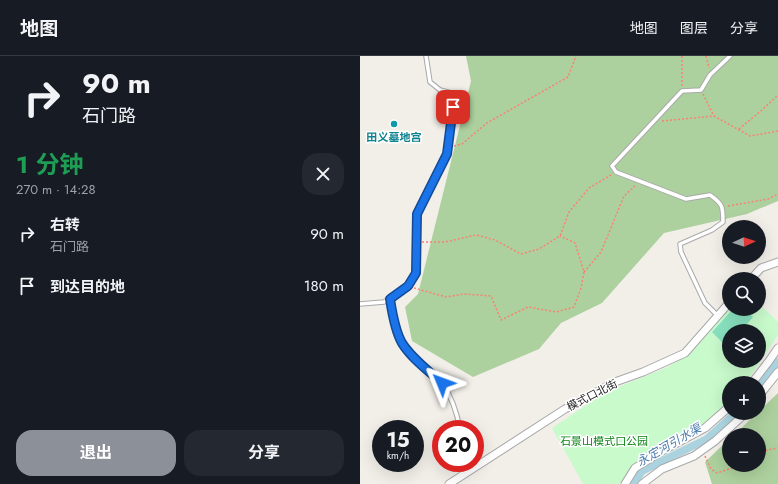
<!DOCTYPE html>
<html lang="zh">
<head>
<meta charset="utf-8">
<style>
	:root { --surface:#171b24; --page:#242831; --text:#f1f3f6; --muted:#9ea1a6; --line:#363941; --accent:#8c9099 }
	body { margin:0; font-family:Jost,"Noto Sans SC",sans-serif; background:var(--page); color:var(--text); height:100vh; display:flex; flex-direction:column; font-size:15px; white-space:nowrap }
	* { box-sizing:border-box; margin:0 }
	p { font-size:13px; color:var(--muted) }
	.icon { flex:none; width:22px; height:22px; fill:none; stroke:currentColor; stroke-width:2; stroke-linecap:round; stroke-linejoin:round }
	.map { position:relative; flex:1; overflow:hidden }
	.side { display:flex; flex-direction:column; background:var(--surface); width:360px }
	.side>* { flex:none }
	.banner { background:#171b24; color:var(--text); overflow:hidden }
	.needle { width:26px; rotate:87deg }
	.controls { position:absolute; left:362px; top:164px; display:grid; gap:8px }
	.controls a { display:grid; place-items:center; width:44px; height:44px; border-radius:50%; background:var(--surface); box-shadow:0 4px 16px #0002; font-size:20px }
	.speed { position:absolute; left:12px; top:364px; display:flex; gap:8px; font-size:20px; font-weight:700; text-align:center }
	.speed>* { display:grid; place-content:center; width:52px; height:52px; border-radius:50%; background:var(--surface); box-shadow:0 4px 16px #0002; line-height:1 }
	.speed small { font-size:10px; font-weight:400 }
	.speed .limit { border:6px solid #d22; background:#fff; color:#111 }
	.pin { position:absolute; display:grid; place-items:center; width:34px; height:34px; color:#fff; margin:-17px; border-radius:8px; box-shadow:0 2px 6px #0006 }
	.me { position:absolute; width:44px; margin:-22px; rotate:314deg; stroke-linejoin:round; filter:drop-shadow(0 0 3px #0008) }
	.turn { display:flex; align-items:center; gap:14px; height:84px; padding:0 16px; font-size:18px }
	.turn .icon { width:52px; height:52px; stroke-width:2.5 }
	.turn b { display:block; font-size:28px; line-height:34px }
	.round { display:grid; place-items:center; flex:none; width:42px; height:42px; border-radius:16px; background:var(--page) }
	.summary { display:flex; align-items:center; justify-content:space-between; height:68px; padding:0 16px }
	h1 { font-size:24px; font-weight:700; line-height:30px; color:#1e9e55 }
	.cta { display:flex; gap:8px; margin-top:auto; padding:8px 16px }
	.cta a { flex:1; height:46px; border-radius:16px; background:var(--accent); color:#fff; font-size:16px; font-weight:700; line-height:46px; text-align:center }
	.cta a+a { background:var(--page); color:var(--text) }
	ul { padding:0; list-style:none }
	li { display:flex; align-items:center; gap:12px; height:52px; padding:0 16px }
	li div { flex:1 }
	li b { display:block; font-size:15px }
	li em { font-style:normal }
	header { display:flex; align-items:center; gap:24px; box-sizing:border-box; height:56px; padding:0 20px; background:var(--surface); border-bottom:1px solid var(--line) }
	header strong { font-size:19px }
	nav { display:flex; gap:22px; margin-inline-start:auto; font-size:14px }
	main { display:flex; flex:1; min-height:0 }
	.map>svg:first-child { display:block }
	.forest { fill:#add19e }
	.park { fill:#c8facc; fill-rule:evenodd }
	.pitch { fill:#88e0be }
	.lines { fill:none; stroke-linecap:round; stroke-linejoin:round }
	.canal { stroke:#aad3df; stroke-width:8 }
	.lane-casing { stroke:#a9a9a9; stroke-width:5.5 }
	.street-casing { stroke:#a9a9a9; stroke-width:9 }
	.path { stroke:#fa8072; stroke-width:1.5; stroke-dasharray:2 2; stroke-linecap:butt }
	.lane { stroke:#fff; stroke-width:3.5 }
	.street { stroke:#fff; stroke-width:7 }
	.route-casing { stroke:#114b97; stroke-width:10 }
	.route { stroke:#1a73e8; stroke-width:7 }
	.culture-dot { fill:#0f9aa8; stroke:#fff; stroke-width:1.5 }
	.labels { text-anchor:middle; stroke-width:3; stroke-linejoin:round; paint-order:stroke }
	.culture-label { font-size:11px; font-weight:bold; fill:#0d838f; stroke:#fff }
	.street-label { font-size:11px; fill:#222; stroke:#fff }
	.park-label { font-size:11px; fill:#0c8416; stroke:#fff }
	.water-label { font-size:12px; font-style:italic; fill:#4a7aab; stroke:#fff }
</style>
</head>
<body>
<header>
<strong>地图</strong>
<nav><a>地图</a><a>图层</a><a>分享</a></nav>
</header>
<main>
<section class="side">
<div class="banner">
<div class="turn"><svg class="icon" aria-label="right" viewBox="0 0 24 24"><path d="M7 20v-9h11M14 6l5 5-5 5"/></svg><div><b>90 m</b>石门路</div></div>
</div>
<div class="summary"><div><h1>1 分钟</h1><p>270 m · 14:28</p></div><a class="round"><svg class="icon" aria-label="close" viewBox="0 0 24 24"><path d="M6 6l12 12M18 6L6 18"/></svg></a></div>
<ul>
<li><svg class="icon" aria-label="right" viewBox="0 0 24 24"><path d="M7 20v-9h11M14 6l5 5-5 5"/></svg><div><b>右转</b><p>石门路</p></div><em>90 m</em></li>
<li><svg class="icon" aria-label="arrive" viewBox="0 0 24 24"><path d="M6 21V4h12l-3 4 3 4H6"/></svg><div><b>到达目的地</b></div><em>180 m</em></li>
</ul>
<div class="cta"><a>退出</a><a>分享</a></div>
</section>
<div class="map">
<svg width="418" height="428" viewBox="0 0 418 428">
	<rect width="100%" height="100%" fill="#f2efe9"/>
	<!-- forest -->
	<path class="forest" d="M106 0H418V145L387 158 304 177 242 247 201 267 179 293 113 321 52 285 45 251 58 238 111 25Z
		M418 337V428H352L345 406 369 383V409H399V379H374L397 357H399V355Z"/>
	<!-- park -->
	<path class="park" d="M399 248 418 266V279L386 327H369V347L342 370 299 391 275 408 260 428H223L192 372 246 336 308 311 327 299 369 252V253H399ZM369 275H399V305H369Z"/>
	<!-- pitch -->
	<path class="pitch" d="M373 253H385L393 261 381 275H369V288L367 291 352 276Z"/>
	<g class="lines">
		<!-- canal -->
		<path class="canal" d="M399 331 418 306
			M273 428 282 415 347 383 376 357"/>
		<!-- lane casing -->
		<g class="lane-casing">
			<path id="lane" d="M30 243C32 256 35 275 42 287 52 304 71 312 82 327 92 341 97 357 100 373
				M0 248 24 246 48 230 56 217 57 158 87 98 95 38 80 34 70 26 66 0
				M358 260 345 247 321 196 320 188 352 174 363 166C363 151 363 148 350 139L326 143 256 116 252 110 322 35 341 34 350 19 370 0"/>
		</g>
		<!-- street casing -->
		<g class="street-casing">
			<path id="street" d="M391 223 401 212 418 206
				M392 327 409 305 418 292
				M399 340 418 316
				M89 428 205 353 255 326 283 316 325 297 369 247
				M265 428 275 412 304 394 345 372 369 351
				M282 428 302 413 334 400 355 385 386 357"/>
		</g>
		<!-- path -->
		<path class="path" d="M346 0 349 12
			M322 30V0
			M343 38 354 60
			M302 65 354 60 390 80 418 75
			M379 73 402 54 418 39
			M94 90 102 88 127 67 208 21 216 0
			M368 150 408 143 418 138
			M62 186H85L116 179 135 184 161 198 179 193 200 180 209 156 229 132 251 119
			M224 216 241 196 264 140 275 130
			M54 232 86 241 104 238 131 240 141 264 168 251 196 256 214 251 221 232 224 216 215 187 200 180
			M399 399 407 394 418 392
			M345 400 351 413 357 417 381 409"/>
		<!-- lane -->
		<use href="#lane" class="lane"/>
		<!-- street -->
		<use href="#street" class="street"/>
	</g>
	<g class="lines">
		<!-- route casing -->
		<g class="route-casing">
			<path id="route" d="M82 327C69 315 52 303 42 287 35 275 32 256 30 243L48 230 56 217 57 158 87 98 93 51"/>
		</g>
		<!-- route -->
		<use href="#route" class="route"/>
	</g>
	<!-- markers -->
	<circle class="culture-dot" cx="34" cy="68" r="4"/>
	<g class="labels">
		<!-- culture labels -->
		<g class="culture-label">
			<text x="34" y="85">田义墓地宫</text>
		</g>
		<!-- street labels -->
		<g class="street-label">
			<text transform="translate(232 339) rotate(-27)" y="4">模式口北街</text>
		</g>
		<!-- park labels -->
		<g class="park-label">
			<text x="244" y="389">石景山模式口公园</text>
		</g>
		<!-- water labels -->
		<g class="water-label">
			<text transform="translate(309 389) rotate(-30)" y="4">永定河引水渠</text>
		</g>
	</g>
</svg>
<div class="controls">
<a><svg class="needle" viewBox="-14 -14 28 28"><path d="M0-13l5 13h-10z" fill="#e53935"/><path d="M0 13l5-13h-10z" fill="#9ea1a6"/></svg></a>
<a><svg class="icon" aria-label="search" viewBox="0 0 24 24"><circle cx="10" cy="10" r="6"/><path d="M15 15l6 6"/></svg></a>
<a><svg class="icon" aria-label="layers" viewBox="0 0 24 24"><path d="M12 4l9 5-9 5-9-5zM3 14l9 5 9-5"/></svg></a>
<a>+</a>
<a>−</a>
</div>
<div class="speed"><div>15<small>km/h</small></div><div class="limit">20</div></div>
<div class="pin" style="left:93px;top:51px;background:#d93025"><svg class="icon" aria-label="arrive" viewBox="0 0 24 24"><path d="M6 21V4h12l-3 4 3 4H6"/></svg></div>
<svg class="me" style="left:82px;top:327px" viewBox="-20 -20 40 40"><path d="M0-17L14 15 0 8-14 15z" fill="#1a73e8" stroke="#fff" stroke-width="4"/></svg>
</div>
</main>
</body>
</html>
